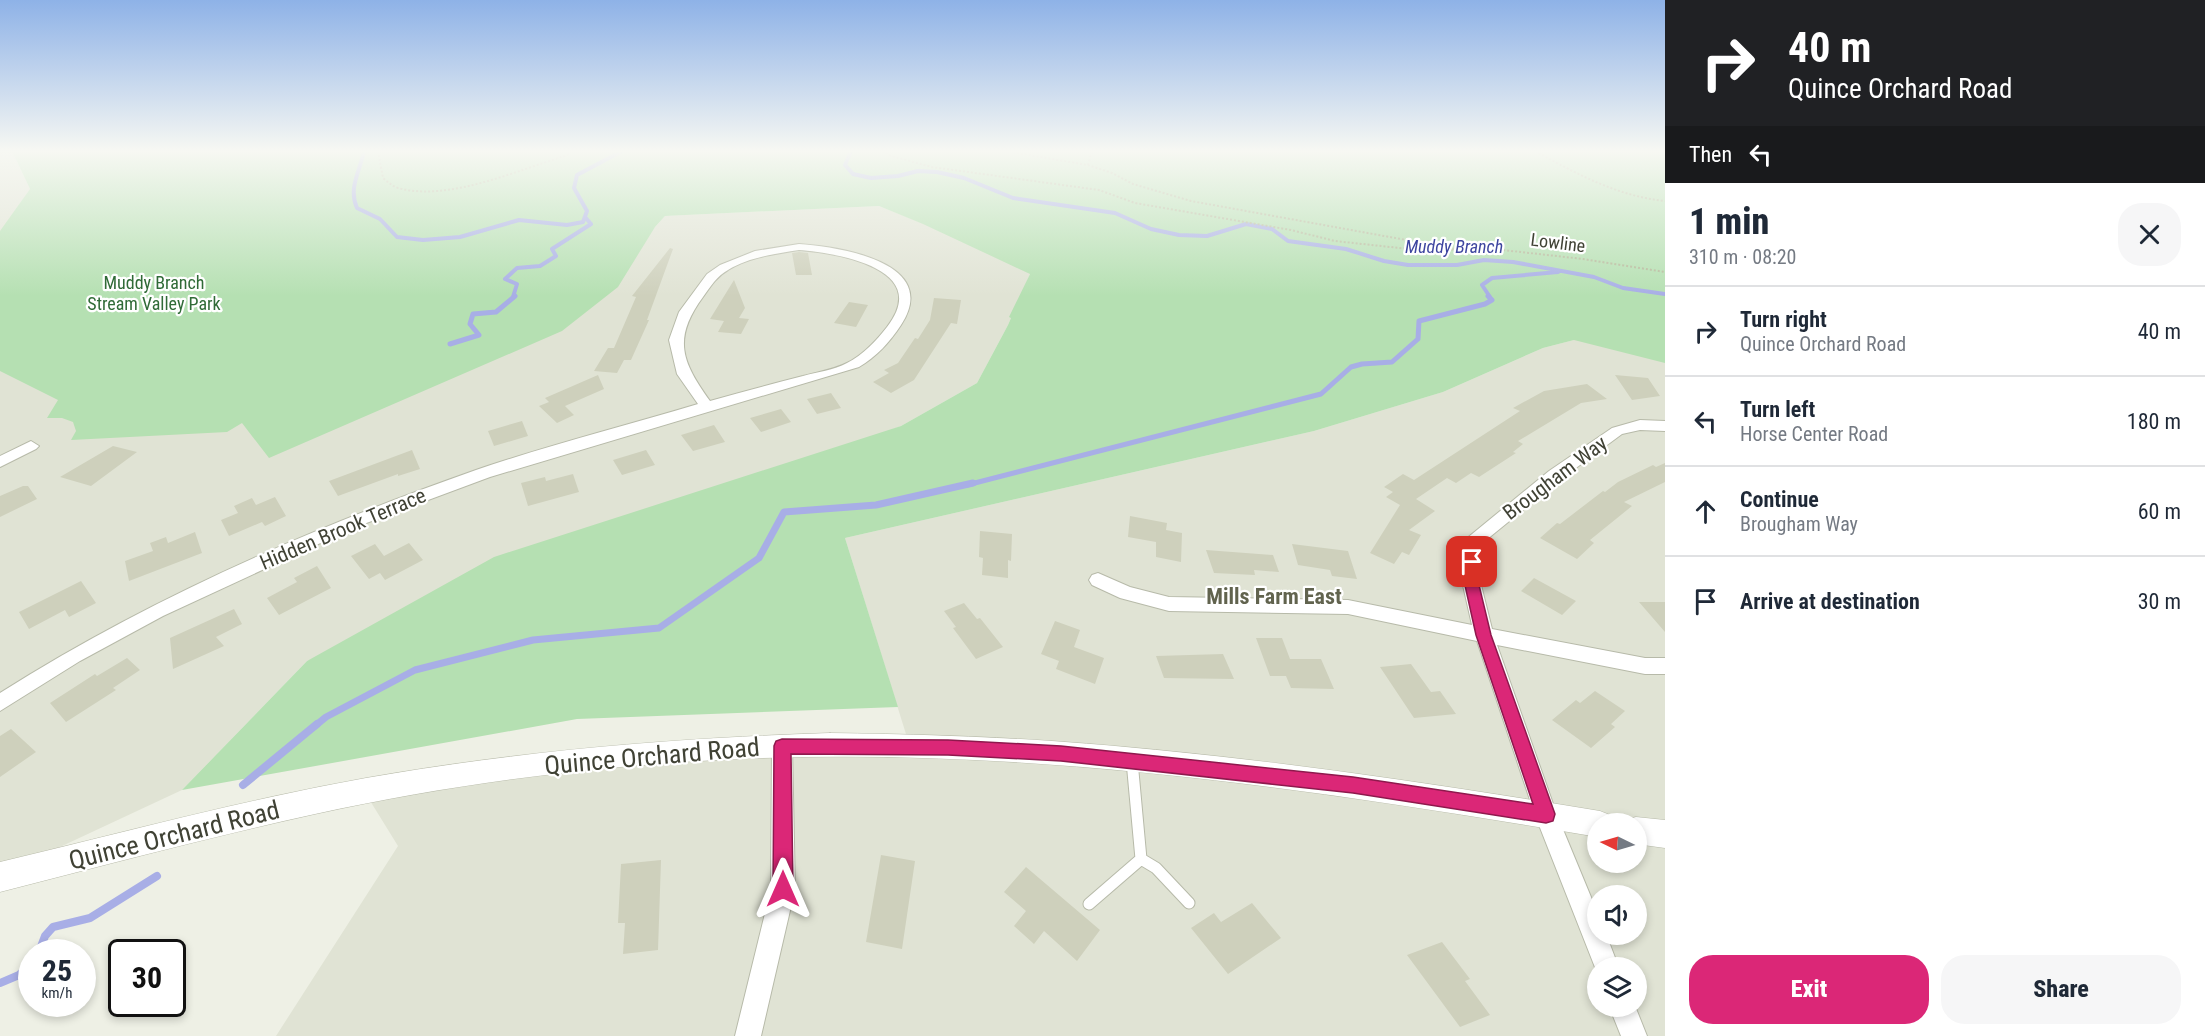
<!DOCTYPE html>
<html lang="en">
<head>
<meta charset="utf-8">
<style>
	:root { --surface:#fff; --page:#f6f6f7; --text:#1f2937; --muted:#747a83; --line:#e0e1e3; --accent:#db2777 }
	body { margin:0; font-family:"Roboto Condensed",sans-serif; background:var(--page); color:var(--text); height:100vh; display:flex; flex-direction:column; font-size:22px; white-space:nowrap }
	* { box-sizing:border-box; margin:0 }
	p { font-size:20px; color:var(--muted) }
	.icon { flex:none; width:33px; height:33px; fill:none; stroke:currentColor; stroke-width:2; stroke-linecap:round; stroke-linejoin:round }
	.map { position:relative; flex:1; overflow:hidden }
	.details { display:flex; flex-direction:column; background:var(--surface); width:540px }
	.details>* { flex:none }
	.top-card { background:#202124; color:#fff; overflow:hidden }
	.needle { width:39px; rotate:275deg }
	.controls { position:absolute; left:1587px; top:813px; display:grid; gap:12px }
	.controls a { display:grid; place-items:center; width:60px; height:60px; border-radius:50%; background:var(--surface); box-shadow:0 3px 9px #0003; font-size:30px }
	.speed { position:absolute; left:18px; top:939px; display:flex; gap:12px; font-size:30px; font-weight:700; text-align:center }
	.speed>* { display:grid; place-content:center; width:78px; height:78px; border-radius:50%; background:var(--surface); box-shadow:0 3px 9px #0003; line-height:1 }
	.speed small { font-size:15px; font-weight:400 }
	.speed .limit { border:3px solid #111; border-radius:9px; background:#fff; color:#111 }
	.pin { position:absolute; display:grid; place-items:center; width:51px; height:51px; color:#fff; margin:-26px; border-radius:12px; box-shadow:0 3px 9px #0006 }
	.me { position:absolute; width:66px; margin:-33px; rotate:0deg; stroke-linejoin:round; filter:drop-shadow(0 0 4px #0008) }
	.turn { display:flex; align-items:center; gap:21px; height:126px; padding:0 24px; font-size:27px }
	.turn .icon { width:78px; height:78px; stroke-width:2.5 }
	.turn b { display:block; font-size:42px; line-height:51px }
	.then { display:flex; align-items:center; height:57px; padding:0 24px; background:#0003; gap:12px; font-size:22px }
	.round { display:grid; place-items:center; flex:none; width:63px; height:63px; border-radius:24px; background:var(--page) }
	.overview { display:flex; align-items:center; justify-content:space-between; height:102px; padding:0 24px }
	h1 { font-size:36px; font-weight:800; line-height:45px }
	.cta { display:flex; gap:12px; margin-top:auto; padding:12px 24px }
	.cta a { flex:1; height:69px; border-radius:24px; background:var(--accent); color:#fff; font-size:24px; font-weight:800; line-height:69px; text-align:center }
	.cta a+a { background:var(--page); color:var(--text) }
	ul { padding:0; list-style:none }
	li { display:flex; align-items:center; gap:18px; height:90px; padding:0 24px; border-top:2px solid var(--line) }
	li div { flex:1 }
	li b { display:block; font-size:22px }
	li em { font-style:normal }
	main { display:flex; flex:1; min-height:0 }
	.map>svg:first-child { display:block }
	.residential { fill:#e0e3d4; fill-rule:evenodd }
	.green { fill:#b5e0b2 }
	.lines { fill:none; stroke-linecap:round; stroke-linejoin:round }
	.stream-far3 { stroke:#a8aee6; stroke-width:4 }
	.stream-far2 { stroke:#a8aee6; stroke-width:5 }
	.stream-far1 { stroke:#a8aee6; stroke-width:7 }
	.stream { stroke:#a8aee6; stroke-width:8 }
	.building { fill:#ced0bc }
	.service-casing { stroke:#b7baa9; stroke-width:13 }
	.minor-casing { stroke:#b7baa9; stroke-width:2 }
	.tertiary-casing { stroke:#b7baa9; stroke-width:1 }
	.path { stroke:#b6ba9c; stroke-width:2; stroke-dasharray:2 2; stroke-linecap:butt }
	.service { stroke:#fff; stroke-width:11 }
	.minor { fill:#fff; fill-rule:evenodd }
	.tertiary { fill:#fff; fill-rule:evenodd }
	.route { fill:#db2777; stroke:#8e194d; stroke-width:1.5 }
	.labels { text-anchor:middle; stroke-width:4.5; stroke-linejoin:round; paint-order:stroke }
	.far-street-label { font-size:18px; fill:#404235; stroke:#fff }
	.far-water-label { font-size:18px; font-style:italic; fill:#3d459f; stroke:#fff }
	.far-park-label { font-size:18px; fill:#306b37; stroke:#fff }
	.street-label { font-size:21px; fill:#404235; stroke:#fff }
	.neighbourhood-label { font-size:22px; font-weight:bold; fill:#61634e; stroke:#fff }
	.near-street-label { font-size:26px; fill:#404235; stroke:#fff }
</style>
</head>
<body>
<main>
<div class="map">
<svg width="1665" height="1036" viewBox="0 0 1665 1036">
	<rect width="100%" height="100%" fill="#eef0e5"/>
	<!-- residential -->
	<path class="residential" d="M0 151H12L30 189 0 234Z
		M879 206 1033 267 1008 325 977 383 901 426 307 661 182 790 0 875V369L609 278 665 216Z
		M1601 333 1665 349V1036H276L398 846 364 791 464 775 910 747 845 538 1314 431 1443 392 1543 348ZM1598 824H1636V862H1598ZM1598 896H1636V934H1598ZM1598 968H1636V1006H1598Z"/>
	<!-- green -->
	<path class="green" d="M12 151H1665V363L1574 340 1543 348 1443 392 1314 431 845 538 898 707 577 719 182 790 307 661 494 557 901 426 977 383 1008 325 1011 318 1009 317 1030 274 923 224 879 206 665 216 655 227 618 287 562 331 269 458 242 423 227 432 71 440 76 431 73 422 62 418H47L58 400 0 371V231L30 189Z"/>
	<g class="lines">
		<!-- stream-far3 -->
		<path class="stream-far3" d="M364 151C360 171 348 188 357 208L380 219 397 237 423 240 460 237 519 220 567 225 583 222 587 211 574 188 577 175 622 151
			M851 151 845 165 853 174 871 178 898 176 918 171 937 172 964 178 1013 198 1115 213 1151 229 1179 235 1207 236 1246 224 1272 229 1288 241 1346 249 1384 261 1408 265H1457L1484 260 1513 262 1594 277 1623 288 1665 294
			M513 297 517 284 505 279 517 268 540 266 556 256 552 249 591 224 585 217
			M1490 297 1482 285 1492 278 1558 272"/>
		<!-- stream-far2 -->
		<path class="stream-far2" d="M450 344 479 335 470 324 473 314 496 312 515 296
			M967 485 1321 394 1351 367 1362 364 1392 362 1418 339 1419 321 1485 304 1492 300 1488 296"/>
		<!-- stream-far1 -->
		<path class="stream-far1" d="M315 726 326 717 415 670 533 640 659 628 759 558 784 512 876 505 973 483"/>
		<!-- stream -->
		<path class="stream" d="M243 785 317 724
			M39 952 45 936 53 927 90 918 157 876
			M0 983 19 975 32 963"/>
	</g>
	<!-- building -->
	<path class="building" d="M670 248 673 249 647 320H649L631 360H624L617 373 594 371 608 348H614L636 297 632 296Z
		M799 252 808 253 812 275H796L792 253Z
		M734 280 745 308 739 318 749 319 741 334 718 332 724 321 710 319Z
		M934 298 961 300 957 324 951 323 914 380 891 393 873 382 889 373 884 370 898 363 915 338 918 339 930 320Z
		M849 302 868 305 856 327 834 323Z
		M598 375 604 389 565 406 574 415 557 423 539 406 549 402 545 398Z
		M1615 375 1648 378 1660 396 1632 400Z
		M1587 384 1607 399 1581 403 1518 441 1523 444 1513 452 1516 453 1479 477 1471 473 1456 483 1447 478 1416 499 1435 511 1409 530 1421 535 1409 555 1402 552 1394 564 1370 553 1400 505 1386 497 1393 492 1384 487 1403 474 1414 480 1520 411 1513 408 1544 391Z
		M831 393 841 408 817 414 807 399Z
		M781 409 791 422 761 432 750 418Z
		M522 421 528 436 494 446 488 431Z
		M714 425 725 442 693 451 681 435Z
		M113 446 137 452 91 486 60 477Z
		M412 450 420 469 398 476V474L338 496 329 481Z
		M646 450 655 465 622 475 613 460Z
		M1665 463V482L1624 502 1632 506 1590 540 1594 543 1577 559 1540 538 1557 523 1560 524 1603 491 1605 492 1618 482 1653 465 1656 467Z
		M573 474 579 492 528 506 521 483 545 477 546 481Z
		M23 486H28L37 499 0 517V496Z
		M275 497 286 516 265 526 262 522 229 536 221 520 238 513 234 506 252 498 256 505Z
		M1130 516 1167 523 1166 530 1182 533 1181 562 1156 557V542L1128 537Z
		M980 531 1012 534 1011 561 1008 560V578L982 575 983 558 979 557Z
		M195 532 202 553 129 581 125 561 153 551 150 543 166 537 168 543Z
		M409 543 423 560 385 580 380 573 369 579 351 556 375 544 384 556Z
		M1292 544 1348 551 1357 579 1332 576 1330 570 1298 565Z
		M1206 550 1273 555 1279 572 1254 570 1255 575 1214 573Z
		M317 566 331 588 279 615 267 598 297 582 294 578Z
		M1534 578 1576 601 1562 615 1521 591Z
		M81 581 96 603 69 617 65 610 29 629 19 612Z
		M1639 602H1665V632Z
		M964 603 977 619 980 618 1003 647 976 659 953 628 956 627 944 611Z
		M234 609 242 624 216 637 224 646 173 669 170 638Z
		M1055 621 1080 630 1074 647 1104 658 1095 684 1056 669 1059 661 1041 654Z
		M1256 638H1282L1290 659H1321L1334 689 1291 688 1286 676H1270Z
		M1223 654 1234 679 1164 678 1156 656Z
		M127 658 140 670 113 688 116 690 66 722 50 703 95 674 97 676Z
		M1411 664 1431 692 1440 691 1456 714 1414 718 1380 667Z
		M1595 691 1625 711 1611 724 1615 727 1591 748 1552 720 1576 700 1580 703Z
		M11 729 36 752 0 777V736Z
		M881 855 915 861 902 949 866 942Z
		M661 860 658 950 623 954 625 923H618L621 864Z
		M1026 867 1100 930 1077 961 1044 931 1034 944 1014 926 1026 911 1004 892Z
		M1252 903 1281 938 1228 974 1191 928 1214 913 1221 922Z
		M1442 942 1470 979 1465 981 1490 1015 1460 1027 1407 955Z"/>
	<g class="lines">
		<!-- service casing -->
		<g class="service-casing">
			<path id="service" d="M1132 761 1141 859 1156 868 1189 903
				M1089 904 1141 859"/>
		</g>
		<!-- minor casing -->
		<g class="minor-casing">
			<path id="minor" d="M799 244C839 247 942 262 901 325 890 342 876 357 859 367L490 477 353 528 163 616 80 661 0 711V693C148 599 311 528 476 470 549 445 625 426 698 404L677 374 669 340 679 312 707 274 720 265 755 251ZM799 250C836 253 933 268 887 327 876 341 863 355 847 363 834 370 817 372 803 376 772 384 741 392 710 401 682 362 672 339 703 297 710 287 717 276 728 270 749 257 775 254 799 250Z
				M1640 420 1665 421V431L1640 430 1622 434 1561 479 1480 545V581L1492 629 1645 658H1665V674H1645L1497 645 1557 815 1598 914V934H1606L1619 968H1598V975L1535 815 1477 641 1348 614 1169 611 1120 598 1092 585 1089 580 1092 575 1098 573 1130 587 1169 597 1348 600 1472 625 1462 581 1464 543 1466 539 1549 471 1612 428Z
				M31 441 39 446 36 449 0 467V456Z
				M782 737 789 740 792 746 795 889 761 1036H735L771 889 772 746 775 740Z
				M1609 1006H1635L1647 1036H1621Z"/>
		</g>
		<!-- tertiary casing -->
		<g class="tertiary-casing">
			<path id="tertiary" d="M830 733C904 734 978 736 1052 741 1236 754 1418 781 1600 811L1610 815 1614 824H1598V837C1307 788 1013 744 717 760 583 767 447 785 315 814 210 837 105 865 0 892V862C122 833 243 800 366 778 520 751 674 738 830 733Z
				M1636 817 1665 820V848L1636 844V824H1625L1626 820Z"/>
		</g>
		<!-- path -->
		<path class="path" d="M378 151 383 178C388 182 392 186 398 188 449 202 517 170 565 156L573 151
			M882 151 891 156 932 167 1099 190 1135 203 1291 230 1335 241 1418 250 1494 249 1583 259 1665 272
			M1005 151 1088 165 1112 173 1133 184 1191 201 1456 249
			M1535 151C1577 174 1617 196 1665 201
			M1088 165 1092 151"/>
		<!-- service -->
		<use href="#service" class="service"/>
		<!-- minor -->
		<use href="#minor" class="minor"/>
		<!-- tertiary -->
		<use href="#tertiary" class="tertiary"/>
	</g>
	<!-- sky -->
	<linearGradient id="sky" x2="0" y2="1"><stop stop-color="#8eb2e7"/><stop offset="0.51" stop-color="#f7f8f3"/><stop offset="1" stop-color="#f7f8f3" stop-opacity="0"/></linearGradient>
	<rect width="1665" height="296" fill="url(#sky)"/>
	<!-- route -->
	<path class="route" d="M1472 557 1479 562 1478 581 1491 635 1555 814 1553 821 1546 823 1353 793 1061 761 948 755 791 754 793 889 790 895 783 898 776 895 773 889 774 746 776 741 782 739 948 740 1061 746 1353 777 1533 804 1476 635 1464 581V562Z"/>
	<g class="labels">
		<!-- far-street labels -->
		<g class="far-street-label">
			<text transform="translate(1558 243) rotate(7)" y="6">Lowline</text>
		</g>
		<!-- far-water labels -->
		<g class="far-water-label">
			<text x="1454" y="253">Muddy Branch</text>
		</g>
		<!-- far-park labels -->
		<g class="far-park-label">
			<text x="154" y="289">Muddy Branch<tspan x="154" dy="21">Stream Valley Park</tspan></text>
		</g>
		<!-- street labels -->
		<g class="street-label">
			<text transform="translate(1555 478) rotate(-37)" y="7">Brougham Way</text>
			<text transform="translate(343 529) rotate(-23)" y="7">Hidden Brook Terrace</text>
		</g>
		<!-- neighbourhood labels -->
		<g class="neighbourhood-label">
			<text x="1274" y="604">Mills Farm East</text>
		</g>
		<!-- near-street labels -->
		<g class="near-street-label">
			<text transform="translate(652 756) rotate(-5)" y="9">Quince Orchard Road</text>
			<text transform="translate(174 835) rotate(-14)" y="9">Quince Orchard Road</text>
		</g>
	</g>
</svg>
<div class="controls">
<a><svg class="needle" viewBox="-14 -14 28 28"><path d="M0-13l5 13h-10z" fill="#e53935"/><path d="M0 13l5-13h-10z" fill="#747a83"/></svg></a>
<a><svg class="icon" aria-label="sound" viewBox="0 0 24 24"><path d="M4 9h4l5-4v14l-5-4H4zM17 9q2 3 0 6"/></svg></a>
<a><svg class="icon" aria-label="layers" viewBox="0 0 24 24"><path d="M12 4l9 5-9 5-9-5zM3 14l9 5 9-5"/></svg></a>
</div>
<div class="speed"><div>25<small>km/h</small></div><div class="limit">30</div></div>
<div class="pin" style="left:1472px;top:562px;background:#d93025"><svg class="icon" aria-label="arrive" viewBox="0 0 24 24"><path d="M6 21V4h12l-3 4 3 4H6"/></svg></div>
<svg class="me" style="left:783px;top:889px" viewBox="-20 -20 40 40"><path d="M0-17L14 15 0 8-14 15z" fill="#db2777" stroke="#fff" stroke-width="4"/></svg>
</div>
<section class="details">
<div class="top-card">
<div class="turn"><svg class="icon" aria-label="right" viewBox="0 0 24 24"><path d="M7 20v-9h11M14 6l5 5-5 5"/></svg><div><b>40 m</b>Quince Orchard Road</div></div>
<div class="then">Then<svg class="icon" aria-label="left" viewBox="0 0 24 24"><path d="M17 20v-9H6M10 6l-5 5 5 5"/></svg></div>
</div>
<div class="overview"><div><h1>1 min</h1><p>310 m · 08:20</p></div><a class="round"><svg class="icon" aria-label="close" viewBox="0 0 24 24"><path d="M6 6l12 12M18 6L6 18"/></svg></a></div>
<ul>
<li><svg class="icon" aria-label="right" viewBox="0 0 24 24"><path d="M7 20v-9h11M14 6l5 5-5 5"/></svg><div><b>Turn right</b><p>Quince Orchard Road</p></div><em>40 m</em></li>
<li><svg class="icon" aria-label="left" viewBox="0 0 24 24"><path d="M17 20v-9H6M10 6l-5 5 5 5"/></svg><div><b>Turn left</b><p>Horse Center Road</p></div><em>180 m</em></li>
<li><svg class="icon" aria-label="ahead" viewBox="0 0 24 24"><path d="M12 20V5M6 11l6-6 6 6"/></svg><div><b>Continue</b><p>Brougham Way</p></div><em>60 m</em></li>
<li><svg class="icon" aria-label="arrive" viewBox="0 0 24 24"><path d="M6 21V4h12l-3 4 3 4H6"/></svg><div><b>Arrive at destination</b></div><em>30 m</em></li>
</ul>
<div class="cta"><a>Exit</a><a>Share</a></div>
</section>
</main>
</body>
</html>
